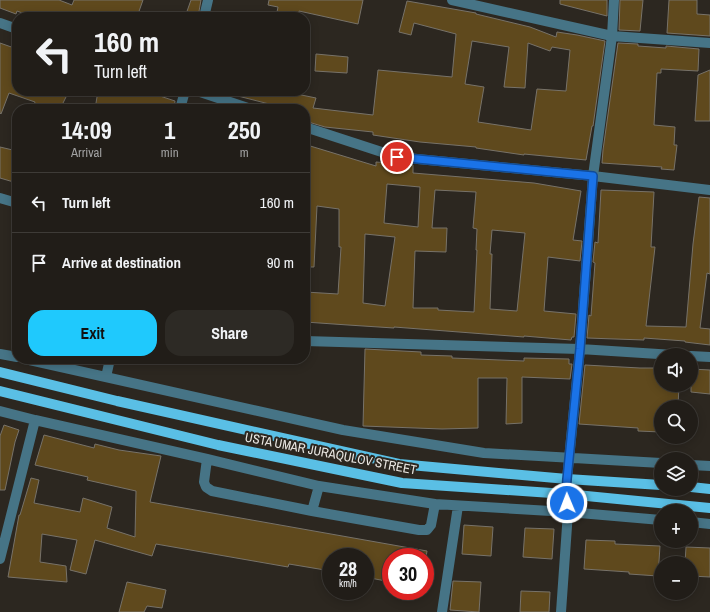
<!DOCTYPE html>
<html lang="en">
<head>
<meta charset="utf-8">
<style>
	:root { --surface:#211d18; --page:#2d2a25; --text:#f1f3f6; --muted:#a2a2a2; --line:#3e3b37; --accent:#1fc9fd }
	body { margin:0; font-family:"Archivo Narrow",sans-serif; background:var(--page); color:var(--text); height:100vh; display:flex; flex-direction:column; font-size:15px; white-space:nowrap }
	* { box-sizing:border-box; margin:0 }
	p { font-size:13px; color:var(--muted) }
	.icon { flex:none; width:22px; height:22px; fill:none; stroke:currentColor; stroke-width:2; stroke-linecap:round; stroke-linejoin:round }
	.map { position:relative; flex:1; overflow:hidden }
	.details { position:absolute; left:12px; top:104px; width:298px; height:260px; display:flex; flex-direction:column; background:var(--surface); border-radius:16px; box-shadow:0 2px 10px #0003,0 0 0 1px var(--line) }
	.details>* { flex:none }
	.top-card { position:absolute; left:12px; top:12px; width:298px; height:84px; border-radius:16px; box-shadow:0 2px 10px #0003,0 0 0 1px var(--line); background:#211d18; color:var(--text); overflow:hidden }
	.tools { position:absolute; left:654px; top:348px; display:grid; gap:8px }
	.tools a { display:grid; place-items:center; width:44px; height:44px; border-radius:50%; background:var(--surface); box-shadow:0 2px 10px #0003,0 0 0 1px var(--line); font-size:20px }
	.speed { position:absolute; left:322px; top:548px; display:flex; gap:8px; font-size:20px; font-weight:700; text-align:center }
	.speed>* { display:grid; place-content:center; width:52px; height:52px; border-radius:50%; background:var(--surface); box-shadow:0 2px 10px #0003,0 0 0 1px var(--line); line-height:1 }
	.speed small { font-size:10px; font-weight:400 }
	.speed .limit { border:6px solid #d22; background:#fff; color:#111 }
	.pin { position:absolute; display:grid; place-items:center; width:34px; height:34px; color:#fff; margin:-17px; border:2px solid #fff; border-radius:50%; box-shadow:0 1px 4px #0007 }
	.me { position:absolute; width:44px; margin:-22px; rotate:359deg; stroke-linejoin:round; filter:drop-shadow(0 0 3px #0008) }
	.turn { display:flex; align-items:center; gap:14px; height:84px; padding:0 16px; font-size:18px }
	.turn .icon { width:52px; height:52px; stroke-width:2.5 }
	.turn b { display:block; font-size:28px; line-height:34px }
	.eta { display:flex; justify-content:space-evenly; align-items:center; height:68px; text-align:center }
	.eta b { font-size:24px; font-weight:800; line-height:28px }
	.cta { display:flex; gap:8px; margin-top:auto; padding:8px 16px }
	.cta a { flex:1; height:46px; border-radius:16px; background:var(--accent); color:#111; font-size:16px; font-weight:800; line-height:46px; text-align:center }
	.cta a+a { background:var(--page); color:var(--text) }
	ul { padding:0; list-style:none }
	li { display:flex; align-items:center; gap:12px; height:60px; padding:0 16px; border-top:1px solid var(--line) }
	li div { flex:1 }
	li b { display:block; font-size:15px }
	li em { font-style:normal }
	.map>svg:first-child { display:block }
	.building { fill:#5f491d; stroke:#777269; fill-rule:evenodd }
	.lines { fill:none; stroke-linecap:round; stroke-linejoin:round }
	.minor { stroke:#467486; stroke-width:10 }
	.major { stroke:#5abfe5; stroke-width:10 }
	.route-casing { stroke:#114b97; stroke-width:10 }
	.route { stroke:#1a73e8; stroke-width:7 }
	.labels { text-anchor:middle; stroke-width:4; stroke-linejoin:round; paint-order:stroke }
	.street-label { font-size:13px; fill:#ebe8e3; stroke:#2c2720 }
</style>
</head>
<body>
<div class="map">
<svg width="710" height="612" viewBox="0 0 710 612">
	<rect width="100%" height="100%" fill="#2c2720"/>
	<!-- building -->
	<path class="building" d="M0 0H59L72 5 74 0H143L137 17H33L17 11 16 14 0 8Z
		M191 0H201L198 17H185Z
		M269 0H363L358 24 299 11 298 17H276L278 7 268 5Z
		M560 0H607V16L560 4Z
		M620 0H643L640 31 619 30Z
		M669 0H697V14L710 15V36L667 33Z
		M407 1 476 13V14L530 27 556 37 557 32 577 35 605 41 593 126H592L586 160 524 154V155L476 148V147L420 142 373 135V132L325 127 305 121V109H276L277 106 234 95 235 91H282L316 98 313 108 373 115 378 70 452 77 456 34 414 23 411 35 399 32ZM472 41 509 47 504 87 525 88 528 43 550 51 552 47 570 50 566 91 537 89 531 130 478 122 484 87 465 84Z
		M0 43 17 49V91H69L60 109H33L35 102 9 93 1 114 0 113Z
		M618 43 638 44V46L666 48V46L699 49 698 71 661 69V73H657L654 125 675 127 674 145H677L674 170 661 169 662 167 602 163 603 150Z
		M316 54 348 57 347 73 315 71Z
		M710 70V121H695L698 75Z
		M98 91H145L175 101 174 109H95Z
		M307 145 376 166V162L413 165V173L534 183 581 191 573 240 582 241 580 261 548 257 544 311 576 314 574 337H572L571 340 524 336V337L394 327V328L348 325 305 322V292L338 294 341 247H339V209L317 206 314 267H305V195ZM387 184 420 187 418 227 384 223ZM435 190 476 192 473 228 477 229 476 250H477L474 312 438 310V308H413L415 251 446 252 447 228H432ZM492 230 525 233 517 311 490 309 492 254H490ZM365 234 395 237 385 306 363 303Z
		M0 147 17 151V183L0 178Z
		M601 190 654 192 651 247H655L646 326 686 327 693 244 699 197 710 198V274L707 273 700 328 710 329V345L685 342V341L644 338V340L587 338 589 315 591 316 595 263 593 262 595 242 598 243Z
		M365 349 421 352V355L452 356V358L524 361V358L569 359V364H572L570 379 522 377V423L506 424 507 378H478V428L442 429 363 426Z
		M585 365 640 368H661V385H679L678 407H661V432L638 431V428L579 424Z
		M691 369 710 370V394L691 392Z
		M4 425 19 430 15 442 5 490H0V436Z
		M44 435 94 448 95 444 119 450 161 456 150 502 427 551 426 557H391V582L365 577V557H331V571L289 564 288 567 156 544 152 556 95 540 86 574 70 570 77 540 42 534 40 562 66 566 67 582 8 577 19 515H20L31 478 39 480 34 503 80 512 83 498 112 507 107 528 135 537 136 491 87 480 88 477 35 465Z
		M464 525 493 527 491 556 462 554Z
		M525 528 554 529 552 559 523 557Z
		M586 540 615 541V544L660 546 658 576 629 574V572L584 569Z
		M686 547 710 548V577L691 576V563H685Z
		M453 581 481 582 479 612 450 610Z
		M127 582 166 590 162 608 147 606 144 612H119Z
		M521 591 550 592 549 612H520Z"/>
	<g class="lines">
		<!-- minor -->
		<path class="minor" d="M452 0 612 36 710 43
			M204 17 208 0
			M0 23 17 29
			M197 91 251 109
			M180 109 185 91
			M305 127 397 157 593 176 710 190
			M0 198 17 203
			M305 341 580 349 674 355
			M0 354 17 357
			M691 356 710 357
			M25 359 343 430 484 453 661 463
			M106 377 110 359
			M0 411 35 420 207 459 319 486 435 504 568 512 661 520
			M207 459 204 482 206 487 212 491 312 511 419 530H427L431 525 435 504
			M691 465 710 466
			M312 511 319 486
			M691 522 710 524
			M0 559 35 420
			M442 612 458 506
			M561 612 568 512 566 494 567 479 580 349 593 176 612 36 614 0"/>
		<!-- major -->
		<path class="major" d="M0 372 117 401 399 464 567 479 661 485
			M0 391 218 445 402 483 566 494 710 508
			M691 487 710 489"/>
	</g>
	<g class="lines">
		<!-- route casing -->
		<g class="route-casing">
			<path id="route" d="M397 157 593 176 580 349 567 479 566 494 567 503"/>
		</g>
		<!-- route -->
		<use href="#route" class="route"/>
	</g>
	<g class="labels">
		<!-- street labels -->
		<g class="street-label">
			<text transform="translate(331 453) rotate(11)" y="5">USTA UMAR JURAQULOV STREET</text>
		</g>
	</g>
</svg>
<div class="tools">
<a><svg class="icon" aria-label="sound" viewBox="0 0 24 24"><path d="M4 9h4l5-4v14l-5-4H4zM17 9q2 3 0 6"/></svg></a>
<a><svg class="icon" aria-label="search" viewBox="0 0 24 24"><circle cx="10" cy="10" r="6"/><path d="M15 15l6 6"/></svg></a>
<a><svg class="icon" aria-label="layers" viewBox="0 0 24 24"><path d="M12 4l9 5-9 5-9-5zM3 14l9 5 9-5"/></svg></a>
<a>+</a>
<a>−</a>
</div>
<div class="speed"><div>28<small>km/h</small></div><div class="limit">30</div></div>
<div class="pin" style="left:397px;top:157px;background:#d93025"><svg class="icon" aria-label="arrive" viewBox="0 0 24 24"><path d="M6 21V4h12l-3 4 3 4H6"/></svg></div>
<svg class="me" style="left:567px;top:503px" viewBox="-20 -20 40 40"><circle r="17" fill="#1a73e8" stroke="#fff" stroke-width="3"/><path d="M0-11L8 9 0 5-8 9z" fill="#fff"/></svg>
<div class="top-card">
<div class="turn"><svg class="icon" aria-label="left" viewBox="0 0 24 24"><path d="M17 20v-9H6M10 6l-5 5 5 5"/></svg><div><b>160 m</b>Turn left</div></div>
</div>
<section class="details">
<div class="eta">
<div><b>14:09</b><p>Arrival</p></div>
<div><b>1</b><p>min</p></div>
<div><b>250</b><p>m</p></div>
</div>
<ul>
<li><svg class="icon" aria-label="left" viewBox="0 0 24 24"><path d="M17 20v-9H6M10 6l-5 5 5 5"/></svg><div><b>Turn left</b></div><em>160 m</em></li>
<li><svg class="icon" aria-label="arrive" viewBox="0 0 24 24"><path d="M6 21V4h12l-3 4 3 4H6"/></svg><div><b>Arrive at destination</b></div><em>90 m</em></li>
</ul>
<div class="cta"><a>Exit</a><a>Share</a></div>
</section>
</div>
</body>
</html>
